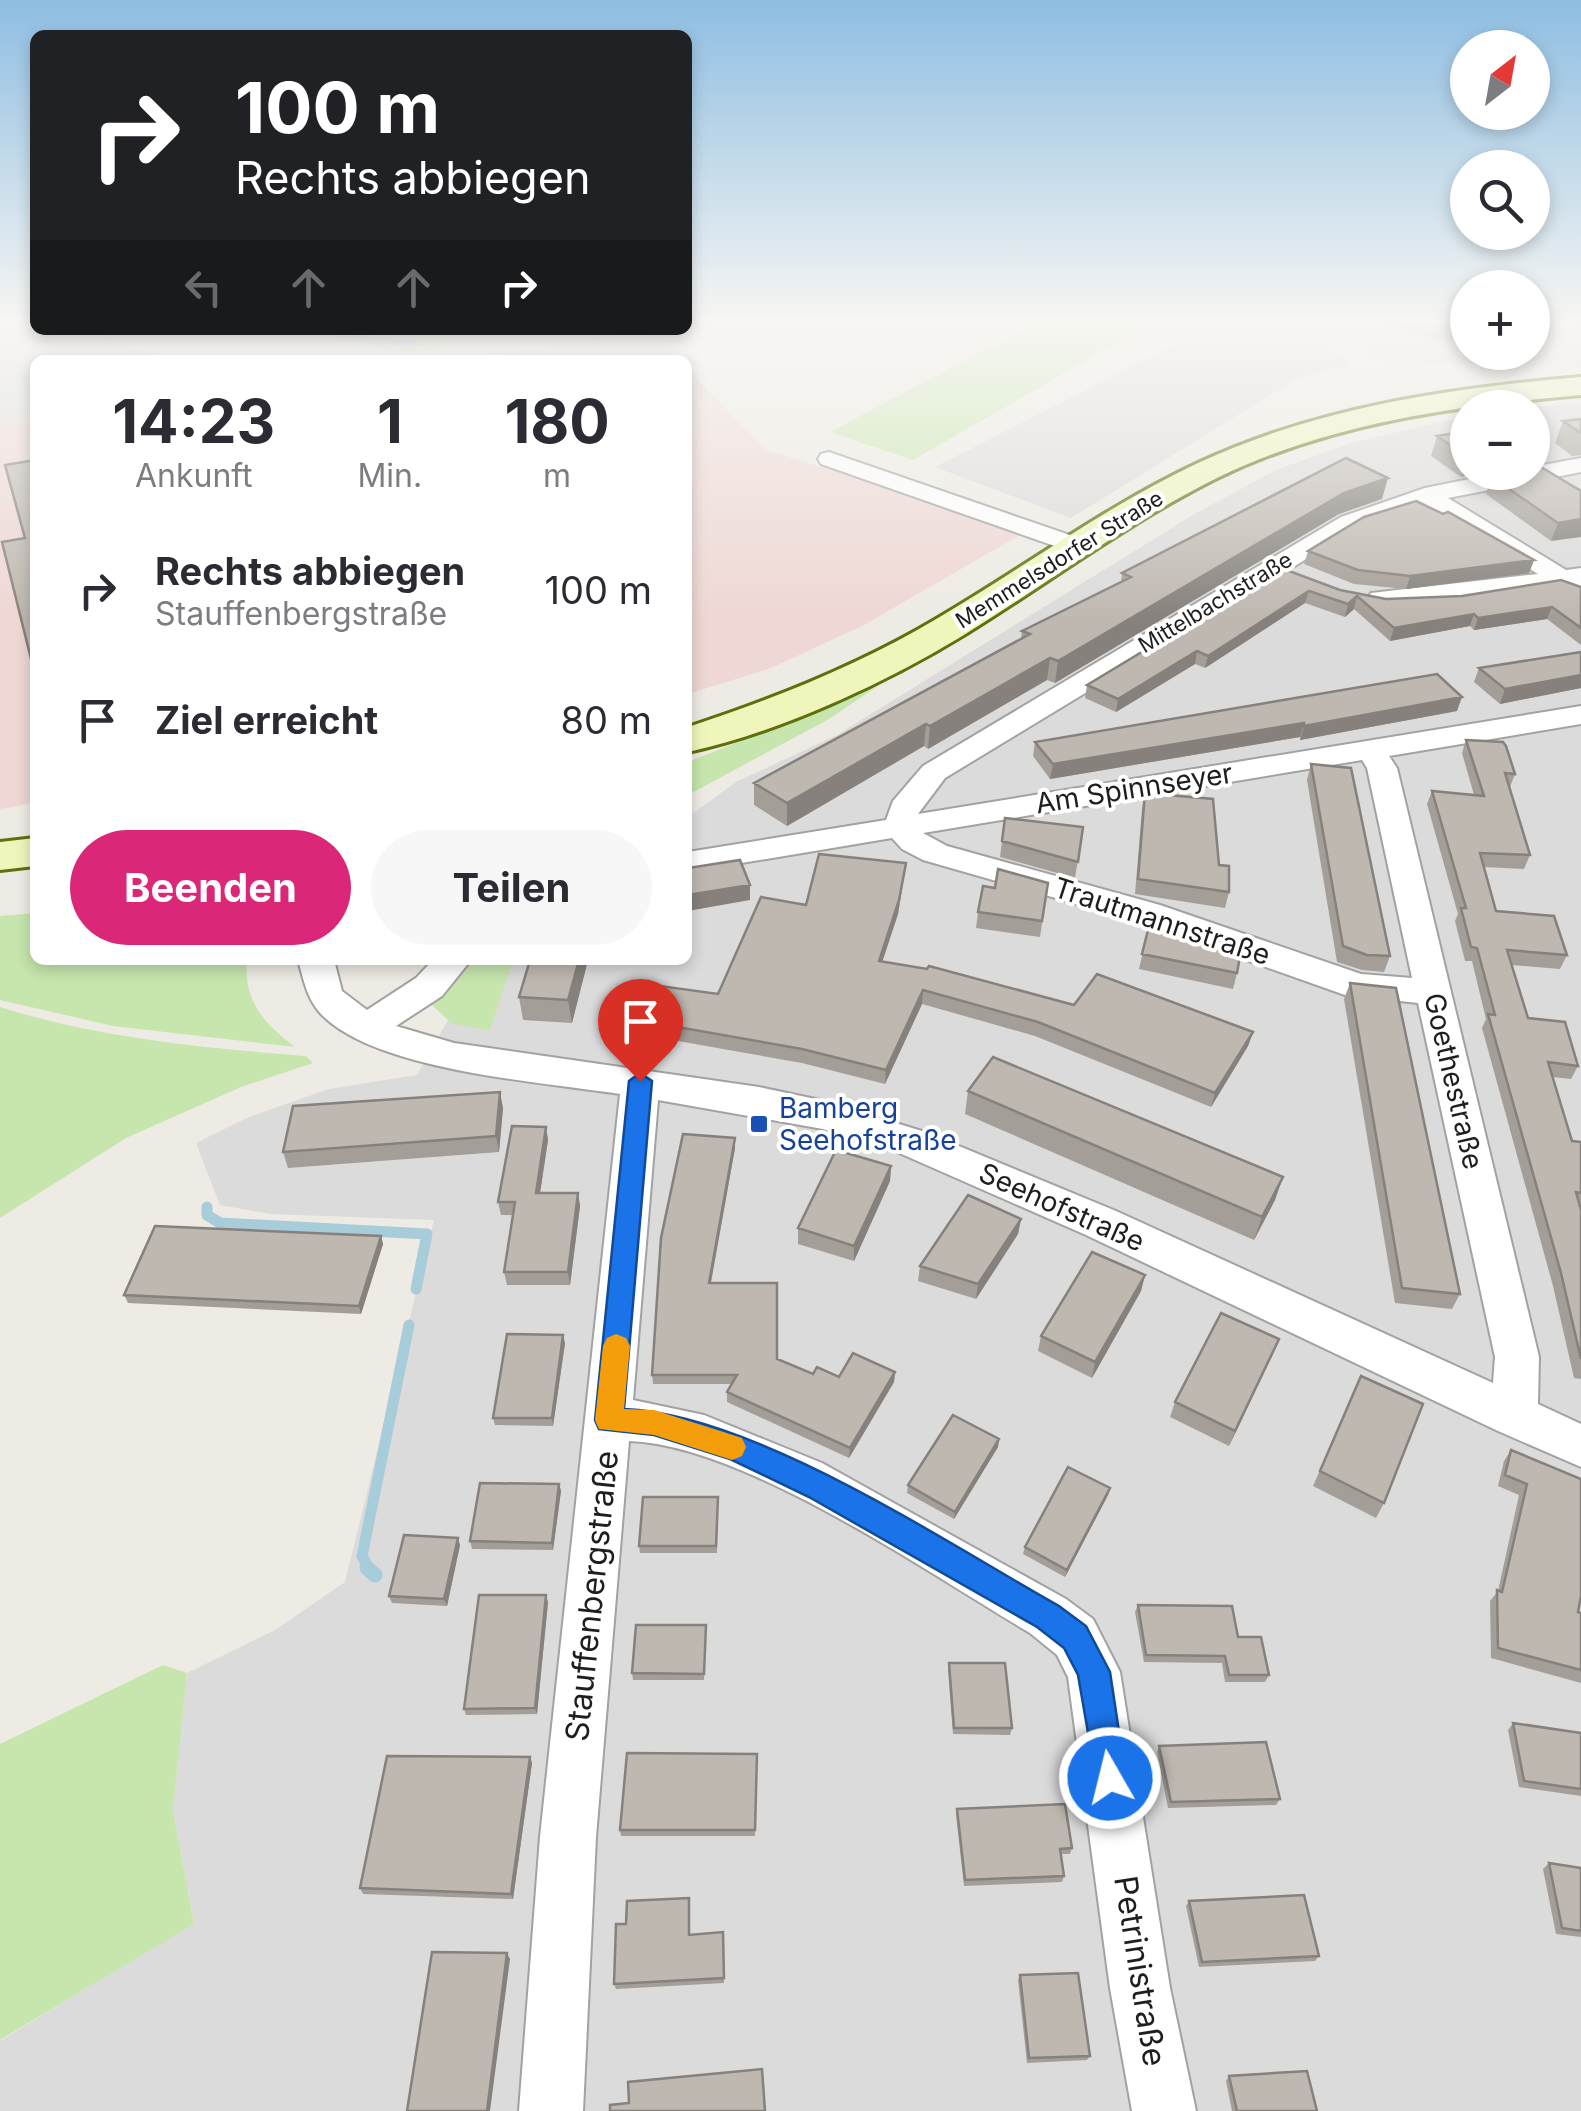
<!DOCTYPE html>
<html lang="de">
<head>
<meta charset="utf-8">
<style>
	:root { --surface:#fff; --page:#f7f7f7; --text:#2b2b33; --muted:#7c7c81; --accent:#db2777 }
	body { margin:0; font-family:Inter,sans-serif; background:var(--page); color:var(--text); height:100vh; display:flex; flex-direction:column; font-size:38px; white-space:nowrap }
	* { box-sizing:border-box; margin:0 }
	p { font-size:32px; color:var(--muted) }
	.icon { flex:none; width:55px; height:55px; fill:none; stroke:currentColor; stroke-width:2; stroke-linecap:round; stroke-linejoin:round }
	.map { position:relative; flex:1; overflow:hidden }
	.panel { position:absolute; left:30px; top:355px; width:662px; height:610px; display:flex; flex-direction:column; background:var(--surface); border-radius:15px; box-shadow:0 5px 15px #0003 }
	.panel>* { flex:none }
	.banner { position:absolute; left:30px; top:30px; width:662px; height:305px; border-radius:15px; box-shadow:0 5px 15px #0003; background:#202124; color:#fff; overflow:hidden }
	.needle { width:65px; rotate:31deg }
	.buttons { position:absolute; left:1450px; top:30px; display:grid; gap:20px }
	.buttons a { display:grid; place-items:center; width:100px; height:100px; border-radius:50%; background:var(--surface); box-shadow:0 5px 15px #0003; font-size:50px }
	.pin { position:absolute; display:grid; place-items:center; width:85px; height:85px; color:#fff; margin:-102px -42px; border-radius:50% 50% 50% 0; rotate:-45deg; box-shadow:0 0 10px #0007 }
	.pin .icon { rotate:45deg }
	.me { position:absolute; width:110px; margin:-55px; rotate:352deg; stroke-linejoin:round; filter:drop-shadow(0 0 8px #0008) }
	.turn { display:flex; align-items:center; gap:35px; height:210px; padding:0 40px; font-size:45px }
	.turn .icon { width:130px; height:130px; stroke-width:2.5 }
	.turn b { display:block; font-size:70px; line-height:85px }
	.lanes { display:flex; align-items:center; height:95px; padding:0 40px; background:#0003; justify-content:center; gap:50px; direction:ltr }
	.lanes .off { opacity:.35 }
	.eta { display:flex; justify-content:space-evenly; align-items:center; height:170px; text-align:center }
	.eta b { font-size:60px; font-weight:700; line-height:70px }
	.primary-button { display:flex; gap:20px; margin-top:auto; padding:20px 40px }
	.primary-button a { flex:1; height:115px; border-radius:60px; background:var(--accent); color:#fff; font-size:40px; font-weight:700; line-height:115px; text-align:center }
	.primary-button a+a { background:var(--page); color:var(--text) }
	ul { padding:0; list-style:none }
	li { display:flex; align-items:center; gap:30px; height:130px; padding:0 40px }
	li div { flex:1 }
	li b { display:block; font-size:38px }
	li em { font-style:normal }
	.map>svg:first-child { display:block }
	.residential { fill:#dcdbdb }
	.commercial { fill:#eed7d4 }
	.grass { fill:#c6e6ad }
	.parking { fill:#dedede }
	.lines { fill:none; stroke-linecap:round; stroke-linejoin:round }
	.stream-far2 { stroke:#a7ccda; stroke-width:6 }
	.stream-far1 { stroke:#a7ccda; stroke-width:11 }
	.stream { stroke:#a7ccda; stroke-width:15 }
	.street-casing { stroke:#a2a2a2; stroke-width:4 }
	.secondary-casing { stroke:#5f6f0b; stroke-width:6 }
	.street { fill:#fff; fill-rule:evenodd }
	.secondary { fill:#f0f6bb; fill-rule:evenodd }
	.wall { fill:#a49e98 }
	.shaded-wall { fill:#86817c }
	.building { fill:#bfb8b1; stroke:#86817c; stroke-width:2.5 }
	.route { fill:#1a73e8; stroke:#114b97; stroke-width:2.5 }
	.slow { fill:#f59e0b }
	.transit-dot { fill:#1a4fb4; stroke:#fff; stroke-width:4 }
	.labels { text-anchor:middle; stroke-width:8; stroke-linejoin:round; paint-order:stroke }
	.far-street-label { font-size:22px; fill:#1e1e1e; stroke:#fff }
	.street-label { font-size:28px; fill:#1e1e1e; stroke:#fff }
	.transit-label { font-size:28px; fill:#164399; stroke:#fff; text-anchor:start }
	.near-street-label { font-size:32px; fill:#1e1e1e; stroke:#fff }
</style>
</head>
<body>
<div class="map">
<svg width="1581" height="2111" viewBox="0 0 1581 2111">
	<rect width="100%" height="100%" fill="#eeebe4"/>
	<!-- residential -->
	<path class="residential" d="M1289 330 1352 363 1298 378 1071 518 935 467 1200 332Z
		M1581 403V2111H0V2041L194 1923 173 1810 187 1673 275 1630 345 1582 434 1220 270 1214 220 1205 196 1143 249 1117 329 1089 417 1075 482 960H688V817L736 782 837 735 1196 513 1278 469 1355 442 1467 416 1468 472H1532L1531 407Z"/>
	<!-- commercial -->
	<path class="commercial" d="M35 323V330H89L168 360H35V803L0 809V324Z
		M1215 323H1467L1468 352H1532L1533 323H1581V367L1383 361 1364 351 1327 348 1289 330H1235Z
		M646 330 677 360H460Z
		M688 370 765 449 1025 532 864 625 771 668 688 694Z"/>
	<!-- grass -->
	<path class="grass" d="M1036 323H1151L913 460 830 432Z
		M315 330H365L380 337 446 345C405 363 355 340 315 330Z
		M1133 525 1138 527 891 677 829 719 688 795V762L795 719 886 675Z
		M35 913V960H247C243 1000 264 1024 295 1047L113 1026 0 1000V916Z
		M467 960H513L490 1031 451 1023 432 1005Z
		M0 1007C98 1038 204 1048 306 1056L313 1063 241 1087 126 1138 0 1218Z
		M163 1665 187 1673 173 1810 194 1924 0 2040V1744Z"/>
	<!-- parking -->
	<path class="parking" d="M35 323V330H89L168 360H35V418L0 424V323Z"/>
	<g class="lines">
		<!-- stream-far2 -->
		<path class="stream-far2" d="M346 330 367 340 417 343"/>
		<!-- stream-far1 -->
		<path class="stream-far1" d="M207 1207V1215L220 1223 427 1234 416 1289
			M370 1570 362 1556 409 1325"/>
		<!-- stream -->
		<path class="stream" d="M367 1568 375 1575"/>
		<!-- street casing -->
		<g class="street-casing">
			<path id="street" d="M829 452 1087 541 1091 546 1087 551H1069L821 464 818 459 821 454Z
				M1581 458V472L1448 498 1566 570 1581 568V592L1572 594 1557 587 1424 606 1371 605 1367 599 1371 593 1538 574 1426 505 1359 527 945 778 918 814 1581 706V724L1389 756 1397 768 1539 1357 1538 1404 1581 1424V1467L1498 1431 1086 1235 897 1152 823 1129 658 1100 633 1400 704 1415 822 1463 1066 1599 1093 1619 1120 1672 1170 1988 1196 2111H1132L1110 1988 1068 1677 1057 1655 1030 1633C928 1573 745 1445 629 1441L596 1837 583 2111H519L540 1837 620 1094C542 1082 379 1071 323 1016 307 1000 304 981 298 960H334L342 991 367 1010 416 978 433 960H471L442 996 396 1026 454 1043 759 1087 825 1101 925 1132 1116 1211 1493 1383 1495 1357 1418 1003 1345 995 1136 921 923 860 902 849 892 838 688 872V852L886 820 893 801 923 766 1341 517 1425 488 1504 472H1532V467ZM1362 760 1367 768 1412 978 1361 974 1160 905 947 846 923 833Z"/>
		</g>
		<!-- secondary casing -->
		<g class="secondary-casing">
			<path id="secondary" d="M1581 377V395C1457 406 1333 422 1219 477 1130 521 1051 581 967 633 886 683 780 732 688 752V727C774 699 859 665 938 618 1025 567 1106 506 1198 463 1318 407 1450 388 1581 377Z
				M35 838V866L0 870V842Z"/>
		</g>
		<!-- street -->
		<use href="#street" class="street"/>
		<!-- secondary -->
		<use href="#secondary" class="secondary"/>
	</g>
	<!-- wall -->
	<path class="wall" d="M1384 323H1468V341L1438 340Z
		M1581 419V455L1572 456 1555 443 1563 421Z
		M1468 431V472L1461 477 1431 456 1437 436Z
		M1492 477 1581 491 1551 541 1486 494Z
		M1382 499 1339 514 1055 683 1047 680 928 749 924 746 787 826 754 805V783L1021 639 1022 631 1121 582 1122 573Z
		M1308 551 1534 560 1529 573 1406 589 1354 584 1304 564Z
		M1281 568 1340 590 1386 599 1462 596 1581 587V645L1547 619 1474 630 1470 626 1390 641 1354 609 1345 617 1305 603 1205 668 1195 664 1116 712 1085 698 1087 685Z
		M1581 652V688L1500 704 1474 682 1479 668Z
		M1457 711 1300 740V737L1050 779 1033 756 1035 742Z
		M1466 740 1515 774 1510 787 1530 855 1524 869 1484 867 1496 911 1567 955 1560 969 1512 965 1528 1018 1578 1066 1571 1079 1552 1077 1572 1141 1581 1142V1203L1580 1205 1581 1210V1379L1574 1378 1553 1286 1482 1028 1486 1019 1472 961H1465L1455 921 1458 914 1427 804 1432 791 1474 795 1462 753Z
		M1311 764 1390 956 1384 972 1362 970 1337 962 1307 780Z
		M1145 793 1219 865 1229 892 1225 908 1135 894 1142 809Z
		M1005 818 1083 827 1075 878 1000 857Z
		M906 863 898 914 882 961 1074 1005 1253 1032 1248 1046 1211 1107 1035 1036 922 1004 885 1084 802 1063 633 1033 632 1019 718 994 806 905Z
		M1048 883 1040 937 976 928 978 912Z
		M1149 926 1237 973 1233 989 1139 969Z
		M530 960H588L572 1023 523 1020 519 997Z
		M1350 983 1460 1294 1452 1309 1395 1303 1344 999Z
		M968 1091 1275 1200 1254 1240 965 1114Z
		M503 1108 499 1152 288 1168 283 1152Z
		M546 1127 548 1140 540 1193H578L580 1206 570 1285H507L504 1272 513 1215H501L498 1202Z
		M735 1138V1148L711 1283 777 1359 813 1374 839 1377 895 1372 894 1382 849 1458 727 1402V1392L731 1384H653L652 1375Z
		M891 1166 890 1181 854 1261 798 1244V1228Z
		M1021 1219 1018 1234 976 1299 918 1281 920 1266Z
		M381 1236 383 1244 361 1314 128 1303 124 1295Z
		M1145 1275 1141 1291 1092 1378 1038 1351 1041 1336Z
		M1279 1339 1229 1446 1170 1417 1175 1402Z
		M565 1343 553 1426 495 1425 493 1418Z
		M1361 1376 1384 1503 1376 1518 1313 1486Z
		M999 1439 998 1447 954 1519 907 1493 908 1485Z
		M1511 1450 1581 1479 1578 1612 1581 1613V1683L1491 1658 1490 1601 1498 1591 1519 1495 1498 1486 1504 1461Z
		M559 1484 561 1491 553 1550 472 1549 470 1541Z
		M1110 1488 1108 1495 1065 1577 1023 1554 1025 1547Z
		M718 1504 717 1553H640L639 1546Z
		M460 1545 447 1606 392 1603 389 1596Z
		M548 1602 537 1714 466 1715 464 1709Z
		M1138 1605 1238 1637 1269 1675 1265 1682H1225L1222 1663 1144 1662 1135 1612Z
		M706 1625 704 1680H633L632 1673Z
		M949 1663 1012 1728 1010 1735 953 1734 948 1670Z
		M1513 1723 1581 1733V1796L1519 1787 1508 1730Z
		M1159 1746 1280 1799 1276 1805 1168 1808 1157 1752Z
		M757 1754 755 1836H621L620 1830Z
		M530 1757 532 1763 513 1899 363 1894 360 1888Z
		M957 1809 1072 1848 1070 1854H1061L1064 1876 1062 1882 964 1886 956 1815Z
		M1549 1863 1581 1868V1937L1556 1934 1543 1869Z
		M689 1898 690 1934 723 1932 724 1983 616 1989 614 1984 626 1924Z
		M1189 1901 1319 1956 1315 1961 1199 1967 1186 1906Z
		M1020 1975 1090 2056 1087 2060 1027 2063 1018 1980Z
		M1229 2076 1317 2111H1232L1226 2081Z"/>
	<!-- shaded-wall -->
	<path class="shaded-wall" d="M1467 457 1468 472H1485L1461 477Z
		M1388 478 1382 499 1339 514 1055 683 1058 661 1344 493Z
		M1581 519V537L1551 541 1558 523Z
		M1534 560 1529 573 1406 589 1410 576Z
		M1309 591 1305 603 1205 668 1208 656Z
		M1357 596 1354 609 1345 617 1348 604Z
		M1552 607 1547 619 1474 630 1478 618Z
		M1474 614 1470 626 1390 641 1394 628Z
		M1197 651 1195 664 1116 712 1118 699Z
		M1050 658 1047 680 928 749 930 726Z
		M1581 675V688L1500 704 1505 689Z
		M1462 697 1457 711 1300 740 1304 726Z
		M1304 723 1300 737 1050 779 1053 764Z
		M926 724 924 746 787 826V803Z
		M906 863 898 914 878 975 879 961Z
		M750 885V900L688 911V895Z
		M579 960H588L572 1023 568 1000Z
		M923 990 922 1004 885 1084 886 1070Z
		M1253 1032 1248 1046 1211 1107 1215 1093Z
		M500 1092 503 1108 499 1152 496 1136Z
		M546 1127 548 1140 538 1206 536 1193Z
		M735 1138V1148L709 1292V1283Z
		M891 1166 890 1181 854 1261V1246Z
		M1283 1177 1275 1200 1254 1240 1262 1217Z
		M578 1193 580 1206 570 1285 568 1272Z
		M1021 1219 1018 1234 976 1299 978 1284Z
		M381 1236 383 1244 361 1314 359 1306Z
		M1145 1275 1141 1291 1092 1378 1095 1362Z
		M563 1335 565 1343 553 1426 552 1418Z
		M1279 1339 1273 1354 1229 1446 1235 1431Z
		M895 1372 894 1382 849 1458 850 1448Z
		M999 1439 998 1447 954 1519 955 1512Z
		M559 1484 561 1491 553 1550 552 1543Z
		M1110 1488 1108 1495 1065 1577 1067 1570Z
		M458 1538 460 1545 447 1606 444 1599Z
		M546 1595 548 1602 537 1714 535 1708Z
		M530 1757 532 1763 513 1899 511 1894Z
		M507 1953 510 1959 490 2111H487Z"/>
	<!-- building -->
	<path class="building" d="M1581 419V433L1563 421Z
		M1468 431V457L1437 436Z
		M1346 458 1388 478 1344 493 1058 661 1050 658 930 726 926 724 787 803 754 783 1030 634 1022 631 1131 577 1122 573Z
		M35 460V675L2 542 25 538 5 465Z
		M1541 467 1581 491V519L1558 523 1492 477 1513 472H1532V469Z
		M1416 501 1443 514 1448 512 1534 560 1410 576 1358 570 1308 551 1364 517Z
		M1281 568 1340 590 1386 599 1462 596 1561 580 1581 587V628L1552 607 1478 618 1474 614 1394 628 1357 596 1348 604 1309 591 1208 656 1197 651 1118 699 1087 685Z
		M1581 652V675L1505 689 1479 668Z
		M1437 674 1462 697 1304 726V723L1053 764 1035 742Z
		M1466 740 1503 742 1506 746 1515 774 1505 773 1530 855 1480 853 1496 911 1554 916 1567 955 1507 950 1528 1018 1565 1022 1578 1066 1548 1062 1572 1141 1581 1142V1193L1576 1192 1581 1210V1359L1561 1273 1488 1014 1495 1015 1477 948 1471 947 1461 908H1466L1432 791 1484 796Z
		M1311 764 1351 768 1390 956 1367 955 1343 946Z
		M1145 793 1213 799 1219 865 1229 866V892L1138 879Z
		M1005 818 1083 827 1078 862 1002 841Z
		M819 854 906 863 899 900 879 961 927 969 929 966 1074 1005 1097 974 1253 1032 1215 1093 1038 1022 923 990 886 1070 802 1049 632 1019 646 984 718 994 761 897 806 905Z
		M740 860 750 885 688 895V868Z
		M998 869 1048 883 1042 921 978 912 983 886 995 888Z
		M1149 926 1242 945 1237 973 1142 954Z
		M530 960H579L568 1000 519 997Z
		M1350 983 1396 988 1460 1294 1402 1288Z
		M993 1057 1283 1177 1262 1217 968 1091Z
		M500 1092 496 1136 283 1152 293 1106Z
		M512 1126 546 1127 536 1193H578L568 1272H504L515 1202H498Z
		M683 1134 735 1138 709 1283H777V1359L813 1374 817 1367 839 1377 853 1353 895 1372 850 1448 727 1392 737 1375H652L661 1238Z
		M836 1150 891 1166 854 1246 798 1228Z
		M968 1195 1021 1219 978 1284 920 1266Z
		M155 1226 381 1236 359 1306 124 1295Z
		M1092 1252 1145 1275 1095 1362 1041 1336Z
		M1221 1313 1279 1339 1235 1431 1175 1402Z
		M507 1334 563 1335 552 1418H493Z
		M1361 1376 1423 1404 1384 1503 1320 1471Z
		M953 1415 999 1439 955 1512 908 1485Z
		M1511 1450 1581 1479V1596L1578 1612 1581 1613V1670L1498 1648 1497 1590 1502 1592 1527 1484 1505 1475Z
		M1068 1467 1110 1488 1067 1570 1025 1547Z
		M480 1483 559 1484 552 1543 470 1541Z
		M643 1497H718L716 1546H639Z
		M404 1535 458 1538 444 1599 389 1596Z
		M479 1595H546L535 1708 464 1709Z
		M1138 1605 1232 1606 1238 1637H1261L1269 1675H1229L1225 1656 1146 1655Z
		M636 1625H706L704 1674 632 1673Z
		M949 1663H1005L1012 1728H954Z
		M1513 1723 1581 1733V1789L1524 1781Z
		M1266 1742 1280 1799 1171 1802 1159 1746Z
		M627 1753 757 1754 755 1830H620Z
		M387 1756 530 1757 511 1894 360 1888Z
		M1065 1804 1072 1848 1060 1849 1064 1876 965 1880 957 1809Z
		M1549 1863 1581 1868V1931L1562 1928Z
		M1304 1895 1319 1956 1202 1962 1189 1901Z
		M689 1898V1935L723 1932 724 1978 614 1984 616 1924H626L627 1901Z
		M432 1952 507 1953 487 2111H407Z
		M1078 1973 1090 2056 1029 2058 1020 1975Z
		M762 2069 765 2111H610V2105L629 2103 628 2082Z
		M1307 2071 1317 2111H1237L1229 2076Z"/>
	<!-- sky -->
	<linearGradient id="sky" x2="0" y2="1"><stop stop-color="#8ebee2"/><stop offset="0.52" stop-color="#f7f6f3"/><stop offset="1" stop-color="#f7f6f3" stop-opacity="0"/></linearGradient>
	<rect width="1581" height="619" fill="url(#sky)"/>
	<!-- route -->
	<path class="route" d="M640 1073 652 1081 624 1409C754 1414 943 1541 1059 1606L1086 1626 1110 1672 1126 1778 1121 1790 1110 1795 1098 1790 1078 1675 1064 1648 1037 1627 809 1497 730 1459 654 1435 599 1429 595 1420 629 1081Z"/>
	<!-- slow -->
	<path class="slow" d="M616 1334 626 1338 630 1346 624 1409 654 1410 742 1438 746 1447 742 1456 732 1460 654 1435 599 1429 595 1420 603 1346 607 1338Z"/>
	<!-- markers -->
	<rect class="transit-dot" x="749" y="1114" width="20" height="20" rx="5"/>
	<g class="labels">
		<!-- far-street labels -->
		<g class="far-street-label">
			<text transform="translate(1059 559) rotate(-32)" y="8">Memmelsdorfer Straße</text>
			<text transform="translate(1215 602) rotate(-31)" y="8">Mittelbachstraße</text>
		</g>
		<!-- street labels -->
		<g class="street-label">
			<text transform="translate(1134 788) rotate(-9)" y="10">Am Spinnseyer</text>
			<text transform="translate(1162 921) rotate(18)" y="10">Trautmannstraße</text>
			<text transform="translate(1454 1081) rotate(77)" y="10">Goethestraße</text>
			<text transform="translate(1062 1207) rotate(24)" y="10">Seehofstraße</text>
		</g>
		<!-- transit labels -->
		<g class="transit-label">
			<text x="779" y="1118">Bamberg<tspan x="779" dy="32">Seehofstraße</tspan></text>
		</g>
		<!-- near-street labels -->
		<g class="near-street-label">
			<text transform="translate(592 1596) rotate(-84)" y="11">Stauffenbergstraße</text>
			<text transform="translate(1140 1971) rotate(81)" y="11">Petrinistraße</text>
		</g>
	</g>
</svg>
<div class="buttons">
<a><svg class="needle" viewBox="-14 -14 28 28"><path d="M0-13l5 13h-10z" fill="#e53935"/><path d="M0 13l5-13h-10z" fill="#7c7c81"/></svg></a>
<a><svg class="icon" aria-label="search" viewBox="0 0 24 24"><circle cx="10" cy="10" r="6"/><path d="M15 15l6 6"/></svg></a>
<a>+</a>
<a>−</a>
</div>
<div class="pin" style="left:640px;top:1081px;background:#d93025"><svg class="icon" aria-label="arrive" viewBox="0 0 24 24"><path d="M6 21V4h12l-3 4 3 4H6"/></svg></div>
<svg class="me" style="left:1110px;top:1778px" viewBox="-20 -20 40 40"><circle r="17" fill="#1a73e8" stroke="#fff" stroke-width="3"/><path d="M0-11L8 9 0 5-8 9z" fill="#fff"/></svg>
<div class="banner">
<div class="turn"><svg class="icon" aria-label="right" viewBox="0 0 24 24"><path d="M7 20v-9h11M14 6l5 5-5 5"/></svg><div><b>100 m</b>Rechts abbiegen</div></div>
<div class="lanes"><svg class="icon off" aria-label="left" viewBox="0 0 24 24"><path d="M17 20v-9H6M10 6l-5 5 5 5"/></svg><svg class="icon off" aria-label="ahead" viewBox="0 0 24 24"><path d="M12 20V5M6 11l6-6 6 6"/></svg><svg class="icon off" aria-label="ahead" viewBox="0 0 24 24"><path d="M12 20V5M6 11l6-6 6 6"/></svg><svg class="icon" aria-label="right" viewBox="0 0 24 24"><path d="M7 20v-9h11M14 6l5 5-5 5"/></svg></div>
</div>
<section class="panel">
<div class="eta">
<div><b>14:23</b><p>Ankunft</p></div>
<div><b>1</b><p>Min.</p></div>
<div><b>180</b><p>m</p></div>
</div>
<ul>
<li><svg class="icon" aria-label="right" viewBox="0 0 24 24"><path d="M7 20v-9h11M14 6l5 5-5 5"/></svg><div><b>Rechts abbiegen</b><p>Stauffenbergstraße</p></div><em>100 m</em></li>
<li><svg class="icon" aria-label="arrive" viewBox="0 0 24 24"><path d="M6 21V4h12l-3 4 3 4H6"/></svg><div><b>Ziel erreicht</b></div><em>80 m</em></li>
</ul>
<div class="primary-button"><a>Beenden</a><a>Teilen</a></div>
</section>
</div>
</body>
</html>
